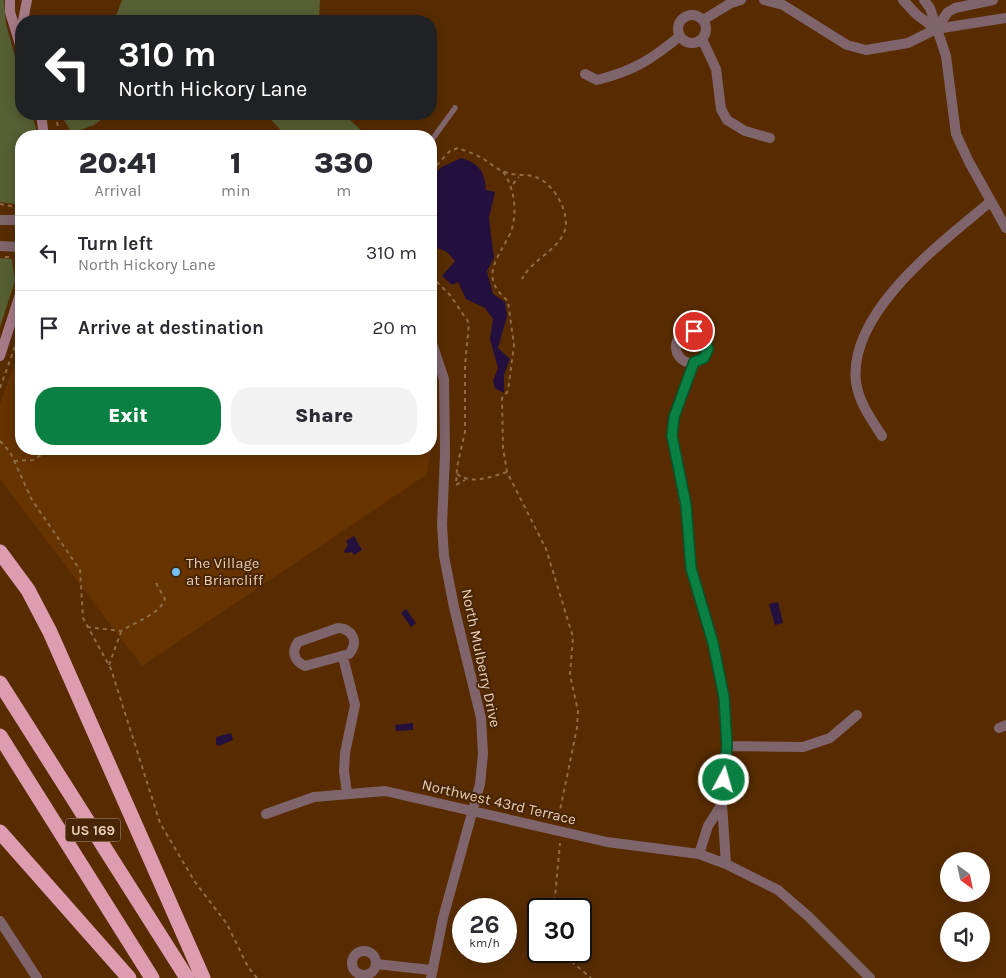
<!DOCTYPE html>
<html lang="en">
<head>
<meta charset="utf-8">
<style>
	:root { --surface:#fff; --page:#f2f2f3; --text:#2b2b33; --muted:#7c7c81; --line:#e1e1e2; --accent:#0b8043 }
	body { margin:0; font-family:Karla,sans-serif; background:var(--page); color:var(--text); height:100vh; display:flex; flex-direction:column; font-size:19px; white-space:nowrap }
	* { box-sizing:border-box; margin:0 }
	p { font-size:16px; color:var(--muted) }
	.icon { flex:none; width:28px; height:28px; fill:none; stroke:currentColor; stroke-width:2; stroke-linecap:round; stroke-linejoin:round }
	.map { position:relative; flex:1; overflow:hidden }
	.side { position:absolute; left:15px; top:130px; width:422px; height:325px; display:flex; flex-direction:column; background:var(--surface); border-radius:20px; box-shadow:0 2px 12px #0003 }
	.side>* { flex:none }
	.banner { position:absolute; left:15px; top:15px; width:422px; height:105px; border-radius:20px; box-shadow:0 2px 12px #0003; background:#202124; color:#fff; overflow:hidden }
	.needle { width:32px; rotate:147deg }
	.tools { position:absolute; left:940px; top:852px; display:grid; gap:10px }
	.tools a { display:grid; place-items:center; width:50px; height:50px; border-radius:50%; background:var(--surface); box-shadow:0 2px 12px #0003; font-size:25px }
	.speed { position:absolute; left:452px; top:898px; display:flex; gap:10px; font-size:25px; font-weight:700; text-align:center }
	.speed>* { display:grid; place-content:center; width:65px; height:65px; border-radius:50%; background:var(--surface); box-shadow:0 2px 12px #0003; line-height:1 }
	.speed small { font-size:12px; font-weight:400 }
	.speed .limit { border:2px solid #111; border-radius:8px; background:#fff; color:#111 }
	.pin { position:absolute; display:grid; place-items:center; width:42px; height:42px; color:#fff; margin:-21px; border:2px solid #fff; border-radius:50%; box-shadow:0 1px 5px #0007 }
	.me { position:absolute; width:55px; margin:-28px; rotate:6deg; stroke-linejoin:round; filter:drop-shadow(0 0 4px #0008) }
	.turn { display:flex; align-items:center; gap:18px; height:105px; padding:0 20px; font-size:22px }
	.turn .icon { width:65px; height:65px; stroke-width:2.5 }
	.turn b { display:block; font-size:35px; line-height:42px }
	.eta { display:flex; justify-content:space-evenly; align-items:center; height:85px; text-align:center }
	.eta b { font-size:30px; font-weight:800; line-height:35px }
	.cta { display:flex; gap:10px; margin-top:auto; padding:10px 20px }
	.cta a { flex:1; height:58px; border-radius:20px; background:var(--accent); color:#fff; font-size:20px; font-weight:800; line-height:58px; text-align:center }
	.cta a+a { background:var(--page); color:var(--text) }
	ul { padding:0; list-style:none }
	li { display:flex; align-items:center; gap:15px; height:75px; padding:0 20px; border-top:1px solid var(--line) }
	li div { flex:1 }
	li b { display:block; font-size:19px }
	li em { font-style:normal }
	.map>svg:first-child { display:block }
	.built { fill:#673400 }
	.green { fill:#575f34 }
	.water { fill:#23103e }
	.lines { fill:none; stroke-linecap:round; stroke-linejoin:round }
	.path { stroke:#916b49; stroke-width:2; stroke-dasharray:4 4; stroke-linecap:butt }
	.lane { stroke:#7f646c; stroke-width:5.5 }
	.street { stroke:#7f646c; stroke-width:10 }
	.secondary { stroke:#a67b88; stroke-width:10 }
	.highway { stroke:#de9cb1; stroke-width:15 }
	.route-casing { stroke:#07532c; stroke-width:12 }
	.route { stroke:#0b8043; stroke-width:9 }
	.poi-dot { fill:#71c1f4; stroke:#472505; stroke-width:2 }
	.labels { text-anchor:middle; stroke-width:4; stroke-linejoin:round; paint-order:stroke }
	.shield { fill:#472505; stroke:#b99b84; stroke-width:1 }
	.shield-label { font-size:14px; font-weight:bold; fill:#eaceba }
	.poi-label { font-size:15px; fill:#eaceba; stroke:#472505; text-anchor:start }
	.street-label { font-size:15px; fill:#eaceba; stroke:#472505 }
</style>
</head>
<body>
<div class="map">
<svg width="1006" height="978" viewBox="0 0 1006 978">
	<rect width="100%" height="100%" fill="#582c00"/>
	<!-- built -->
	<path class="built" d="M21 346V449H431L426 475 142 666 0 479V404Z
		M431 369 435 389 434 429 431 447Z"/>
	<!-- green -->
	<path class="green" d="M0 0H4L6 24 21 78V114H32L38 136H21L20 205 0 202Z
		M122 0H320L319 21H114Z
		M63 114H109L94 125 72 133 62 117Z
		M266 114H344L367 136H286Z
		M0 258 12 259 15 281 0 327Z"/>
	<!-- water -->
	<path class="water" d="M461 158C479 163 485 172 486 190L495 192 489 218 494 258 487 271 493 294 505 302 507 316 498 348 510 359 504 374V393L495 388 493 381 498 368 490 339 493 319 485 308 466 299 458 282 452 285 442 276 455 261 447 252 433 246 431 177 442 167Z
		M354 536 362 550 354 555 352 552 345 553 344 551 348 545 346 541Z
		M778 602 783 623 775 625 769 604Z
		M406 609 416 623 411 627 401 613Z
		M413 723V730L396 731 395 725Z
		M231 733 233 740 219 746 216 744V737Z"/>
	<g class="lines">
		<!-- path -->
		<path class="path" d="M56 114 59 136
			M431 171 450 151 458 148C466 151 475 154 482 158 490 163 496 169 505 172 516 177 528 173 538 178 555 185 573 217 563 235 552 254 532 260 522 279
			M503 172C515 187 518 216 510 234 497 260 479 277 508 301L514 345 508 391 502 398 503 448 507 472 546 549 573 637 570 675 578 711 577 728 558 820
			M513 184 519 177
			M0 204 16 207
			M5 257H10
			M431 276 450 295 469 323 465 366V432L457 467 456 485 465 480
			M0 388 21 330
			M0 441 10 452 32 500 80 570 83 618 111 669 160 823 195 882 227 924 248 967 257 978
			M14 461 33 460 51 449
			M457 474C472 485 490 477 507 472
			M87 627 121 631C135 622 160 614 165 599L156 583
			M109 665 121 632
			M551 909 555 897 560 843
			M559 951 591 978"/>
		<!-- lane -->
		<path class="lane" d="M431 141 455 108"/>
		<!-- street -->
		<path class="street" d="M764 0 783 5 847 45 866 50 908 43 936 29 1006 18
			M903 0 917 15 936 29
			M924 0 930 8 946 56 956 134 969 162 1006 228
			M678 29a14 14 0 1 1 28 0a14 14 0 1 1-28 0Z
			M703 20 731 3 741 0
			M936 29 948 12 955 8 993 0
			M702 39 716 69 721 109 727 120 745 131 770 138
			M585 74 597 80C633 71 651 60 680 36
			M0 220H21
			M0 246 21 247
			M676 347a16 16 0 1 1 32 0a16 16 0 1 1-32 0Z
			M694 362 674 417 672 436 687 516 691 569 713 643 724 697 727 746 722 804 726 864
			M882 436C871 419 859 403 856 382 848 311 943 242 990 202
			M338 628C353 629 359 642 349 654L305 666C294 661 291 652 298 642Z
			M343 657 355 705 345 753 344 771 347 793
			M999 728 1006 725
			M727 746 803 747 830 738 857 715
			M266 814 314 797 385 791 607 842 699 854 726 864 778 890 809 917 870 978
			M699 854 708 826 722 804
			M0 921 37 978
			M352 963a12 12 0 1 1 24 0a12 12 0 1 1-24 0Z
			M376 964 431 970
			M431 978 443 918 480 784 483 754 481 718 454 607 444 556 442 525 445 455 444 379 431 340"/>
		<!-- secondary -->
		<path class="secondary" d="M10 0V12L21 48
			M23 21 27 0
			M41 114 44 136
			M0 356 21 291"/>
		<!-- highway -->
		<path class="highway" d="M0 552 28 590 50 632 203 978
			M0 683 187 978
			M0 736 152 978
			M0 832 129 978"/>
	</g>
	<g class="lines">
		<!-- route casing -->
		<g class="route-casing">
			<path id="route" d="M694 331 704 335 708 349 704 358 694 362 674 417 672 436 686 505 691 568 713 643 724 697 727 746 724 780"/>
		</g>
		<!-- route -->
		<use href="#route" class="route"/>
	</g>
	<!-- markers -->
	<circle class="poi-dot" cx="176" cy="572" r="5"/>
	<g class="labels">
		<!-- shield labels -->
		<rect class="shield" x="65.5" y="818.5" width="55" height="23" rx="4"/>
		<g class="shield-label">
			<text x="93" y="835">US 169</text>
		</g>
		<!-- poi labels -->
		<g class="poi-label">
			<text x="186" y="568">The Village<tspan x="186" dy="17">at Briarcliff</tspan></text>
		</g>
		<!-- street labels -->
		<g class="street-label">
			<text transform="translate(481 658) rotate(78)" y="5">North Mulberry Drive</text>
			<text transform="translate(499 802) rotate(13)" y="5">Northwest 43rd Terrace</text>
		</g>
	</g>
</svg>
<div class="tools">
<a><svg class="needle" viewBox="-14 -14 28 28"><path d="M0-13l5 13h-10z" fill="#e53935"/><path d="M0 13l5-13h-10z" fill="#7c7c81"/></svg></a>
<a><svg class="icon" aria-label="sound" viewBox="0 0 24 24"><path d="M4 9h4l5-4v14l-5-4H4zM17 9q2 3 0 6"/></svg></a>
</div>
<div class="speed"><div>26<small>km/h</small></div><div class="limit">30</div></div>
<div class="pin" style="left:694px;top:331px;background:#d93025"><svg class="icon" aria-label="arrive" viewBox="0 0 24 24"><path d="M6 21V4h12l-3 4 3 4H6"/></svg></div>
<svg class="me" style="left:724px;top:780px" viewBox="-20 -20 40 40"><circle r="17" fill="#0b8043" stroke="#fff" stroke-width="3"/><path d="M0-11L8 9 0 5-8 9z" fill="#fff"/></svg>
<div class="banner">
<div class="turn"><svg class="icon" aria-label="left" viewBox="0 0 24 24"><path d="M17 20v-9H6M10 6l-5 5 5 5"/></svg><div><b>310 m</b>North Hickory Lane</div></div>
</div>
<section class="side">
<div class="eta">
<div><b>20:41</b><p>Arrival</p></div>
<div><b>1</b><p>min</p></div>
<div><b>330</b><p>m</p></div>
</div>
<ul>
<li><svg class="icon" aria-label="left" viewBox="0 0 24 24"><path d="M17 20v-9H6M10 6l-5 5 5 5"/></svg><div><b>Turn left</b><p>North Hickory Lane</p></div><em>310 m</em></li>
<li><svg class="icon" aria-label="arrive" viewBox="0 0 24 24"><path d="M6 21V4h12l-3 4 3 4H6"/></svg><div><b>Arrive at destination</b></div><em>20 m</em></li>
</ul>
<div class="cta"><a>Exit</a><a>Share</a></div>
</section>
</div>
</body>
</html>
